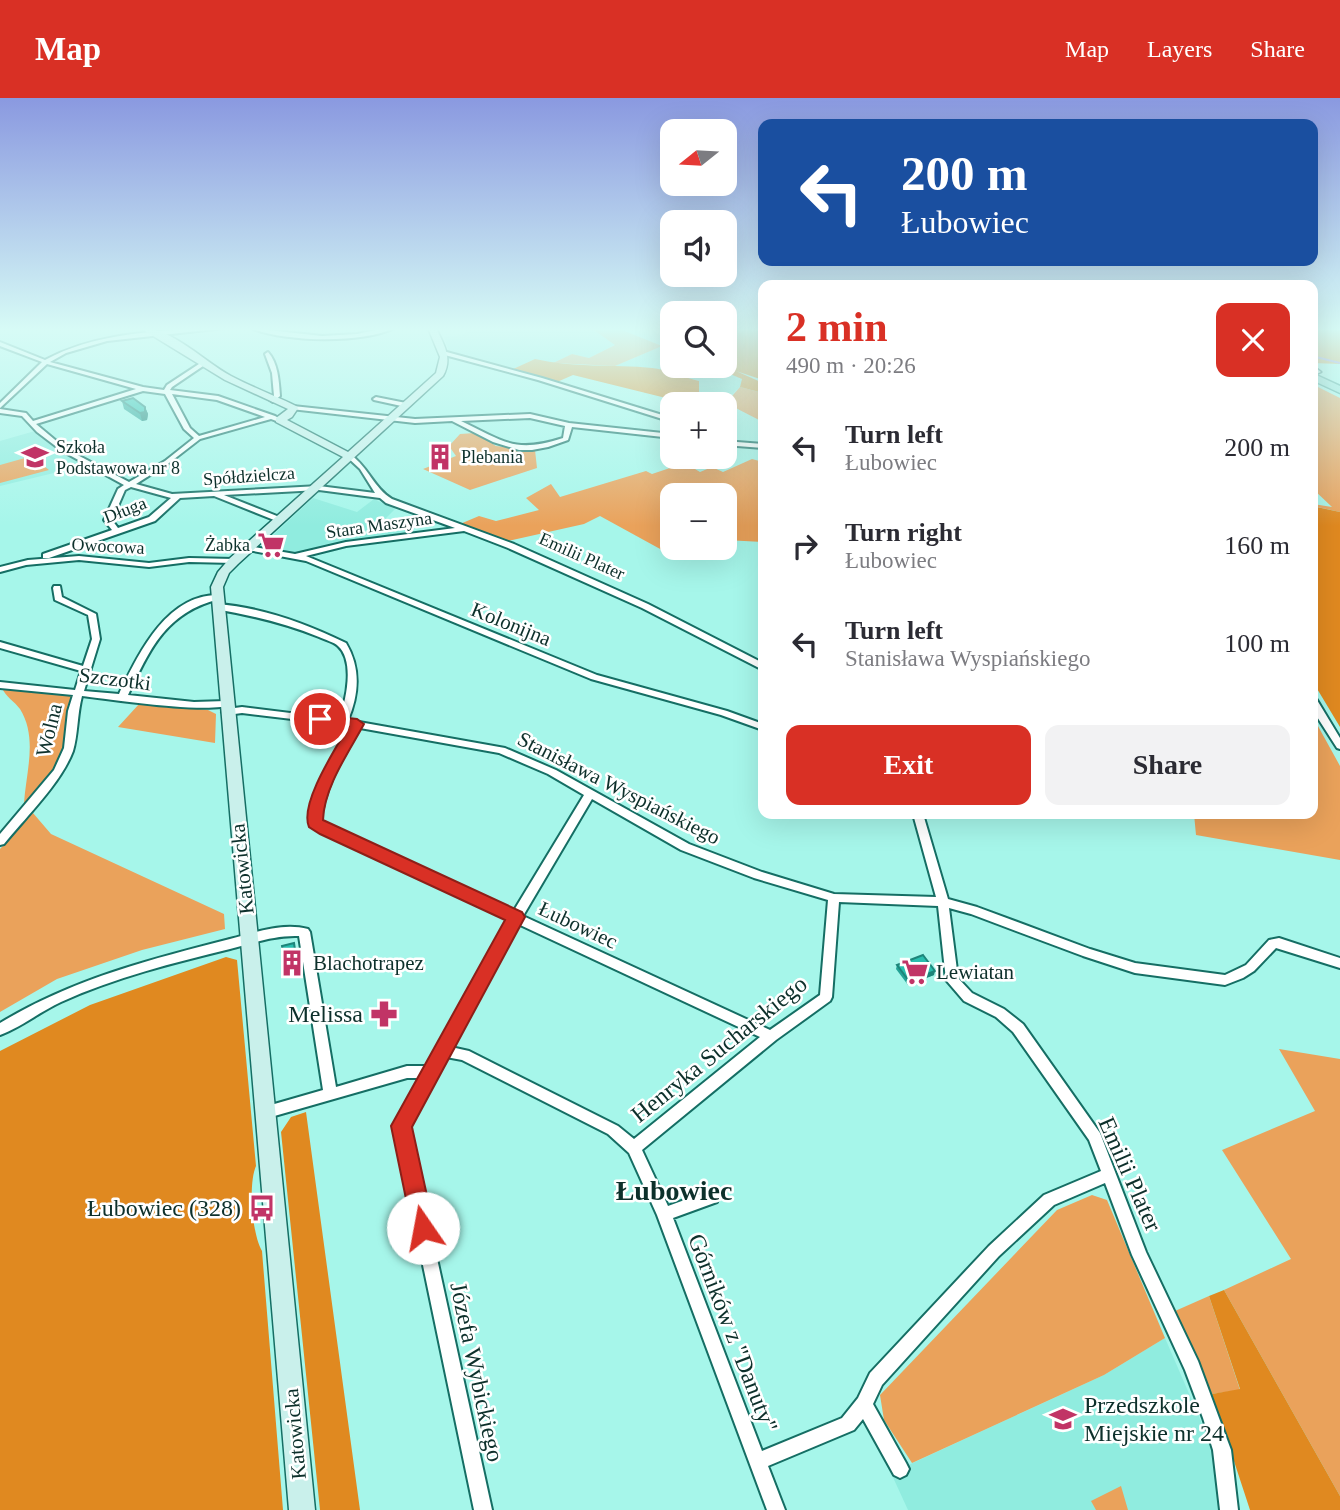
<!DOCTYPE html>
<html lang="en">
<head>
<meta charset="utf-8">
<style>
	:root { --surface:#fff; --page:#f2f2f3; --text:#2b2b33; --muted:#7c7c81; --accent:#d93025 }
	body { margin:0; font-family:Georgia,serif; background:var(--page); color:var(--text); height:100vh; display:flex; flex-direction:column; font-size:26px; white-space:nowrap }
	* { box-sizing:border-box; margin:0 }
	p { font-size:23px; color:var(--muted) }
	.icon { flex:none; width:38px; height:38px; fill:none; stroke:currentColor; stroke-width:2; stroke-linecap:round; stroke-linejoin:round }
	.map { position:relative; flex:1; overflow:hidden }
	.drawer { position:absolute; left:758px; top:182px; width:560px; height:539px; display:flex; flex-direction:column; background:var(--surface); border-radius:14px; box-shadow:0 7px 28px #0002 }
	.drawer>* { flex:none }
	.banner { position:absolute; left:758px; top:21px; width:560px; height:147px; border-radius:14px; box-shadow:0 7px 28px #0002; background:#1a4fa0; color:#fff; overflow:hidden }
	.needle { width:46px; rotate:252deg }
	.buttons { position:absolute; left:660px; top:21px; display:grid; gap:14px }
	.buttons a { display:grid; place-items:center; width:77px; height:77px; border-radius:14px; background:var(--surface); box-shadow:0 7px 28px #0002; font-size:35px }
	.pin { position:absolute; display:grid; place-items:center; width:60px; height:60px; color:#fff; margin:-30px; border:4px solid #fff; border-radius:50%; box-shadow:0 2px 7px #0007 }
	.me { position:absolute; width:77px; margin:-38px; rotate:348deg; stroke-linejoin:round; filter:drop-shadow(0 0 5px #0008) }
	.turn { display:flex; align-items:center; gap:24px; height:147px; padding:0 28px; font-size:32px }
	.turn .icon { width:91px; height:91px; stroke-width:2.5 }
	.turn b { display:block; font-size:49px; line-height:60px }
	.round { display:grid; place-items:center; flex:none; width:74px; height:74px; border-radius:14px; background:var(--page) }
	.head { display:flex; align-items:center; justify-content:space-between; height:119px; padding:0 28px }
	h1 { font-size:42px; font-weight:700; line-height:52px; color:var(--accent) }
	.primary-button { display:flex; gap:14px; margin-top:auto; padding:14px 28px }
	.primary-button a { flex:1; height:80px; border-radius:14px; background:var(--accent); color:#fff; font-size:28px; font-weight:700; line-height:80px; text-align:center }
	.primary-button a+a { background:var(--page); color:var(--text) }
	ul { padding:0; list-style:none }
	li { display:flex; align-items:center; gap:21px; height:98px; padding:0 28px }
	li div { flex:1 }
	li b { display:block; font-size:26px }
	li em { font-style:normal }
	header { display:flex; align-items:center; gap:42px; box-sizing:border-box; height:98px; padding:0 35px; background:var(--accent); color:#fff }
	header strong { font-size:33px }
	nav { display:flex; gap:38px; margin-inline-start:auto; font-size:24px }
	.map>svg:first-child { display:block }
	.built { fill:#90ecdf }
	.green { fill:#eaa25b }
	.forest { fill:#e08920 }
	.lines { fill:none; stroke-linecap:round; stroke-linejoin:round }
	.stream { stroke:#9e70d3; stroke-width:2 }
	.street-casing { stroke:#156e64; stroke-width:4 }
	.secondary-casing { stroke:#156e64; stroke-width:3 }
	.primary-casing { stroke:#35968a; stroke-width:3 }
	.street { fill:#fff; fill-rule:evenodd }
	.secondary { fill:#c9f0eb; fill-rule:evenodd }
	.primary { fill:#92e1d7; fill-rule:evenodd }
	.wall { fill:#23a396 }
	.shaded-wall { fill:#1d857a }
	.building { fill:#29beae; stroke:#1d857a; stroke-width:2 }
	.route { fill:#d93025; stroke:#8d1f18; stroke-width:2 }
	.labels { text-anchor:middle; stroke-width:5; stroke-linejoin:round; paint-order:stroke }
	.far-poi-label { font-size:18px; fill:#0d302b; stroke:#fff; text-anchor:start }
	.far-street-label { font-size:18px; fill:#0d302b; stroke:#fff }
	.street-label { font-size:21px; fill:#0d302b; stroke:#fff }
	.poi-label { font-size:21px; fill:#0d302b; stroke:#fff; text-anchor:start }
	.near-poi-label { font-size:24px; fill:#0d302b; stroke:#fff; text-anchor:end }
	.near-street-label { font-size:24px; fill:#0d302b; stroke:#fff }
	.near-neighbourhood-label { font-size:28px; font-weight:bold; fill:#0d302b; stroke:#fff }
</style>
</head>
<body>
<header>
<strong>Map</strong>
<nav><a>Map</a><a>Layers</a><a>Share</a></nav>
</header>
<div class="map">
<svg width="1340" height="1412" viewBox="0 0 1340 1412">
	<rect width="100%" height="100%" fill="#a6f6ea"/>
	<!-- built -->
	<path class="built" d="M478 230H584L607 239 616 246 589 260 572 256 553 265 535 261 511 272 450 256 444 239 457 238Z
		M662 248 672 252V268H711L743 281 740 289 721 306 714 296H699V283L658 272 615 268Z
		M35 333 55 350 87 367 0 388V343Z
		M313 400 357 414 374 401 395 411 386 420 413 429 402 436 348 443 297 457 259 450Z
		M1165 1240 1213 1351 1220 1412H908L891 1375 1104 1277Z"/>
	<!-- green -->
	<path class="green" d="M591 230H617L662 248 615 268 553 265 572 256 589 260 615 247Z
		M1312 286 1340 300V414L1313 408V406L1332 409 1313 391Z
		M740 289 763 295V324L726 305Z
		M475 335 496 348 535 352 537 370 470 392 423 371 456 358 449 348 460 336Z
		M32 358 49 372 0 385V367Z
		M752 361 763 364V444L725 442 724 397H672V448L662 452 600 418 584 426 508 443 460 426 479 418 496 423 539 412 526 400 551 386 560 399 646 373 652 376 685 365 700 374 712 369 723 374Z
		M2 590 75 597 65 651 55 675 31 705H24C26 674 38 640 20 611 14 603 6 599 2 590Z
		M140 605 208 612 216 616 215 645 118 629Z
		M1313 619 1340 668V762L1196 737 1194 716H1312Z
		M33 715 51 736 224 816 225 831 142 852 57 881 0 914V751Z
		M1279 951 1340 961V1398L1224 1192 1291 1161 1222 1052 1315 1013Z
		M1092 1097 1107 1102 1165 1240 1104 1277 912 1365 884 1322 880 1297 1057 1112Z
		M1209 1198 1240 1292 1212 1296 1175 1213Z
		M1121 1388 1128 1412H1096L1091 1403Z"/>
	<!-- forest -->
	<path class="forest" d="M725 230H763V282L736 273 763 285V295L740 289 742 281 711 268H724Z
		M1313 230H1340V266L1313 265Z
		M535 261C573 270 613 266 652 270 666 271 684 280 699 283V296H714L721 306H672V308H669L674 302 573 277 557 284 511 272Z
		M1312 408 1340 414V629L1313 584Z
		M226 859 237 862 256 1068C248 1086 252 1136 262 1153L283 1412H0V953L90 907Z
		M306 1014 360 1412H320L281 1034 291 1019Z
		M1224 1192 1340 1398V1412H1250L1212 1296 1240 1291 1209 1198Z"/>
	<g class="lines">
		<!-- stream -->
		<path class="stream" d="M1312 258 1340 265"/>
		<!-- street casing -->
		<g class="street-casing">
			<path id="street" d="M200 230H225L107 243 66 255 50 264 143 289 164 292 167 287 202 264H206V266L172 289 170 292 218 298 275 318 282 322 279 324 271 321 200 341 169 365 136 386 172 396 319 388 375 395 360 371 346 358 351 357C368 369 374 390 392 401L514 446 648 506 763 565V572L642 510 508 450 464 433 346 448 306 458 597 577 727 613 763 626V632L721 617 591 581 306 463 248 452 244 450 248 448 295 456 346 444 455 430 386 405 380 400 319 392 224 397 282 420V424H279L214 398 180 400 155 423 49 460H43V456L112 432 104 422 118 391 124 387 62 353 37 334 22 318 0 315V311L26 315 33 323 136 291 47 266 0 310V305L42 264 0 248V244L45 262C93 236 148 234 200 230ZM143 293 165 296 184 331 194 340 165 363 129 384 66 351 36 326ZM172 296 217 302 265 319 199 338 190 330ZM131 389 171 400 149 419 118 430 112 422 125 392Z
				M250 230 322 238 357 236 385 230H395C360 246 286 244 250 230Z
				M443 253 542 280 672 320V324L538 282 441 256 440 255Z
				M268 254C278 265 279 283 280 298L273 304 270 302 274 298 272 275 265 256Z
				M376 299 406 305 409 307 406 309 374 302 373 301Z
				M293 308 415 321 530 316 569 325 672 336V340L572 329 568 342 548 349 532 352H519L493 344 452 323 415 325 291 311V309ZM530 320 565 328 563 340C514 356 504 343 461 323Z
				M724 343 763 346V350L724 347Z
				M79 458 149 465 189 460 234 461 238 463 234 465 189 464 149 469 79 462 26 467 0 474V469L28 462Z
				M54 488H60L62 499 96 516 100 541 84 593 119 596C138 557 166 496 219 497V501C165 515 150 551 128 597L194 604 226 603 231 606C214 617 108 601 82 598 77 617 78 637 73 653 61 685 26 719 4 746L0 747V736L54 672 64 650 68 613 73 597 0 590V584L75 592 81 573 0 550V544L83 568 92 541 88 517 55 502 53 490Z
				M217 506C261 509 307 526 346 545 361 570 359 596 348 622L505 650 556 672 689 746 762 774 834 796 936 799 913 716H923L948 801 977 809 1090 851 1135 865 1225 877 1246 867 1269 842 1279 840 1340 860V870L1276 850 1254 873 1243 880 1225 887 1135 875 1083 858 971 816 949 810 958 880 972 895 1004 911 1023 926 1100 1035 1146 1154 1198 1263 1219 1320 1231 1352 1238 1412H1220L1213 1352 1203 1320 1185 1272 1132 1157 1105 1085 1054 1107 999 1158 882 1287 873 1306 906 1365 909 1371 906 1377 900 1380 894 1377 863 1321 854 1332 768 1368 785 1412H767L657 1117 629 1055 608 1036 462 962 446 959 408 1028 492 1412H474L394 1028 421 980H407L264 1021 259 1019 257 1015 259 1011 264 1009 323 992 299 838C275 837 253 845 230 851 173 865 116 879 61 904 41 913 20 930 0 937V925C73 881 148 862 230 841 255 835 282 824 308 831L310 834 336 989 407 968H427L509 822 322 735C318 732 311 729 310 724 305 704 340 647 351 628L242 615 227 617 222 614 227 611 242 609 339 621C346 603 355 563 338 548 334 544 325 542 319 539 285 525 250 517 214 511V507ZM360 630 499 655 548 676 584 697 513 814 330 729 321 723C324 688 343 660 360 630ZM592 701 681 752 754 780 828 802 820 897 770 932 523 818ZM839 804 938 808 946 882 964 903 996 919 1013 934 1089 1042 1101 1073 1044 1097 989 1148 870 1275 858 1300 842 1320 762 1353 673 1120 717 1104 719 1099 717 1094 712 1092 668 1108 642 1052 776 942 830 903 832 899ZM518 826 760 939 634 1041 618 1028 469 953 451 949Z
				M1312 599 1317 602 1340 640V651L1337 650 1312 611Z"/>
		</g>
		<!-- secondary casing -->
		<g class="secondary-casing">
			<path id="secondary" d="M140 230C173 230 203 263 231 278 252 289 275 298 296 308L298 310 292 319 287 322 348 354 436 275 440 259 428 230H436C444 247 453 260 443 278L238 466 229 475 223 489 315 1412H289L211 489 218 474 230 460 343 359 276 324V320L288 311 225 282Z
				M1312 272 1317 271 1321 274 1312 278Z"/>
		</g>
		<!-- primary casing -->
		<g class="primary-casing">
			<path id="primary" d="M1312 275 1340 288V295L1312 282Z"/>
		</g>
		<!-- street -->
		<use href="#street" class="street"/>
		<!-- secondary -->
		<use href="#secondary" class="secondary"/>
		<!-- primary -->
		<use href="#primary" class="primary"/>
	</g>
	<!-- wall -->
	<path class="wall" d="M122 303 145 309 148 316 147 322 142 323 124 311Z
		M897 867 934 877 908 887 896 871Z"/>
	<!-- shaded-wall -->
	<path class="shaded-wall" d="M145 309 148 316 147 322 142 323 140 315Z
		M294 845 298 870 287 873 285 868Z
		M935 873 934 877 908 887 909 883Z"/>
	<!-- building -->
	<path class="building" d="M133 300 145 309V314L140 315 122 303Z
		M294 845 297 865 285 868 282 848Z
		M923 857 935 873 909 883 897 867Z"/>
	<!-- sky -->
	<linearGradient id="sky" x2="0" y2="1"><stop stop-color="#8a99e0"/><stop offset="0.54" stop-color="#d7fbf6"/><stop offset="1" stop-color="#d7fbf6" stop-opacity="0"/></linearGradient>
	<rect width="1340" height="428" fill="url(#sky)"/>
	<!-- route -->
	<path class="route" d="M320 617 357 621 364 626C349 654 324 689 323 722L522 814 525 819 412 1029 434 1130 431 1138 423 1141 415 1138 412 1130 391 1028 505 822 320 736 309 729C299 706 336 650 348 629L315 625 313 621Z"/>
	<!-- icons -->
	<defs>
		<g id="school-bare" transform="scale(2.1)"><path d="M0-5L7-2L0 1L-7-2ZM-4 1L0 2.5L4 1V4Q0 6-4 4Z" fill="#c13466" stroke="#fff" stroke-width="2.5" paint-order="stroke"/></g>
		<g id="building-bare" transform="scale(2.1)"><path d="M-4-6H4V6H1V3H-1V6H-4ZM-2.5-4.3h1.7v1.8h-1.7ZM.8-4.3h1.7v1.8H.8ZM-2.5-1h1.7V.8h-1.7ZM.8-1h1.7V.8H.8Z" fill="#c13466" stroke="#fff" stroke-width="2.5" paint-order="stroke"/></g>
		<g id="supermarket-bare" transform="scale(2.1)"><path d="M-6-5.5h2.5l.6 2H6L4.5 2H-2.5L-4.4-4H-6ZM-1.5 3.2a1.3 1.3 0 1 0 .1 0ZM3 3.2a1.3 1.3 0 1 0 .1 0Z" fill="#c13466" stroke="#fff" stroke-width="2.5" paint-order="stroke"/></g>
		<g id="pharmacy-bare" transform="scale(2.1)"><path d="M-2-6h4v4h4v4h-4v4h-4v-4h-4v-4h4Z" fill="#c13466" stroke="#fff" stroke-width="2.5" paint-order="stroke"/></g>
		<g id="bus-bare" transform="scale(2.1)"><path d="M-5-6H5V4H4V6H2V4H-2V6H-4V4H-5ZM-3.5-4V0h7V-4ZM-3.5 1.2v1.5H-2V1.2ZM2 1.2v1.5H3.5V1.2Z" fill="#c13466" stroke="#fff" stroke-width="2.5" paint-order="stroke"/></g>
	</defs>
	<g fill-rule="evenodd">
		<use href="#school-bare" x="35" y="359"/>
		<use href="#building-bare" x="440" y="359"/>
		<use href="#supermarket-bare" x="271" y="447"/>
		<use href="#building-bare" x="292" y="865"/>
		<use href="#supermarket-bare" x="915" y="874"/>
		<use href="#pharmacy-bare" x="384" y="916"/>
		<use href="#bus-bare" x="262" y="1110"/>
		<use href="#school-bare" x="1063" y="1321"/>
	</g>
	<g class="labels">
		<!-- far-poi labels -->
		<g class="far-poi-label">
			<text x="56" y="355">Szkoła<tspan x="56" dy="21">Podstawowa nr 8</tspan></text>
			<text x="461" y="365">Plebania</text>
			<text x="250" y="453" text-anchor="end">Żabka</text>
		</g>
		<!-- far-street labels -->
		<g class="far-street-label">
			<text transform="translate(249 378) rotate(-4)" y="6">Spółdzielcza</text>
			<text transform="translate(125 412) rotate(-21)" y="6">Długa</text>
			<text transform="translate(379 427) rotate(-8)" y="6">Stara Maszyna</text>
			<text transform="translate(108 448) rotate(3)" y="6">Owocowa</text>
			<text transform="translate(582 458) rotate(24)" y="6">Emilii Plater</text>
		</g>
		<!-- street labels -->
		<g class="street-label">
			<text transform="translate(511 526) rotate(22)" y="7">Kolonijna</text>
			<text transform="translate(115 581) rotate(7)" y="7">Szczotki</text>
			<text transform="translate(49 632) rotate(-76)" y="7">Wolna</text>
			<text transform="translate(619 690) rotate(27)" y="7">Stanisława Wyspiańskiego</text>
			<text transform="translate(242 771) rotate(-96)" y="7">Katowicka</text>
			<text transform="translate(578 827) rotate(25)" y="7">Łubowiec</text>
			<text transform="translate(295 1336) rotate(-95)" y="7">Katowicka</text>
		</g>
		<!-- poi labels -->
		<g class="poi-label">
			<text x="313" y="872">Blachotrapez</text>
			<text x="936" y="881">Lewiatan</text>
		</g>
		<!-- near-poi labels -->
		<g class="near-poi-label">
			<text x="363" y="924">Melissa</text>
			<text x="241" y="1118">Łubowiec (328)</text>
			<text x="1084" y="1315" text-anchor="start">Przedszkole<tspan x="1084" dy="28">Miejskie nr 24</tspan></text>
		</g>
		<!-- near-street labels -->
		<g class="near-street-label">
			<text transform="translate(719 951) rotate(-39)" y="8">Henryka Sucharskiego</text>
			<text transform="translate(1130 1076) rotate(66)" y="8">Emilii Plater</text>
			<text transform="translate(733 1235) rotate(69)" y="8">Górników z "Danuty"</text>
			<text transform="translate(477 1274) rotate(78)" y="8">Józefa Wybickiego</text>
		</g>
		<!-- near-neighbourhood labels -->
		<g class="near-neighbourhood-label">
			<text x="674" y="1102">Łubowiec</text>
		</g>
	</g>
</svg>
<div class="buttons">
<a><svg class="needle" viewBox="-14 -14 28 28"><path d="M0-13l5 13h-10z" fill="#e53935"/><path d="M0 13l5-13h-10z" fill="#7c7c81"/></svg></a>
<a><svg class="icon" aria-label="sound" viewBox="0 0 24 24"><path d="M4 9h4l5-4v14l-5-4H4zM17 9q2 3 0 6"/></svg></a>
<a><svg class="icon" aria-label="search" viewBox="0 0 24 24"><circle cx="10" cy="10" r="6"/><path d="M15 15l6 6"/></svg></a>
<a>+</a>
<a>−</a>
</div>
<div class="pin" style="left:320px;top:621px;background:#d93025"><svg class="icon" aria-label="arrive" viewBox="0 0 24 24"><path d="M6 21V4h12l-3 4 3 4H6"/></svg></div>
<svg class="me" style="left:423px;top:1130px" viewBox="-20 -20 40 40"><circle r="19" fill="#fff"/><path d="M0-13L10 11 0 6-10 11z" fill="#d93025"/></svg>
<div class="banner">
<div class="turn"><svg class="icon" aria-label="left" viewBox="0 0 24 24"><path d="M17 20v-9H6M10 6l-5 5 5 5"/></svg><div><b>200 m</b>Łubowiec</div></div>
</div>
<section class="drawer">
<div class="head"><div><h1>2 min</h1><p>490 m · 20:26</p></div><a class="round" style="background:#d93025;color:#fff"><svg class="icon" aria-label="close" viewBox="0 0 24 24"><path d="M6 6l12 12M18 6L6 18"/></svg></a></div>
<ul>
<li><svg class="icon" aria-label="left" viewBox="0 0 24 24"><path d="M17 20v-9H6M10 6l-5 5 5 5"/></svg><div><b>Turn left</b><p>Łubowiec</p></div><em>200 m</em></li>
<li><svg class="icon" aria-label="right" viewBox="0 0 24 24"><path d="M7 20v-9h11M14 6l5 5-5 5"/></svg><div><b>Turn right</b><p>Łubowiec</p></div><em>160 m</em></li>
<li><svg class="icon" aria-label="left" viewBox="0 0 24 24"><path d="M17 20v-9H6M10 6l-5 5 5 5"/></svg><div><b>Turn left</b><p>Stanisława Wyspiańskiego</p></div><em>100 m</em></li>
</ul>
<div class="primary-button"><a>Exit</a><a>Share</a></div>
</section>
</div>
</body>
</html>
